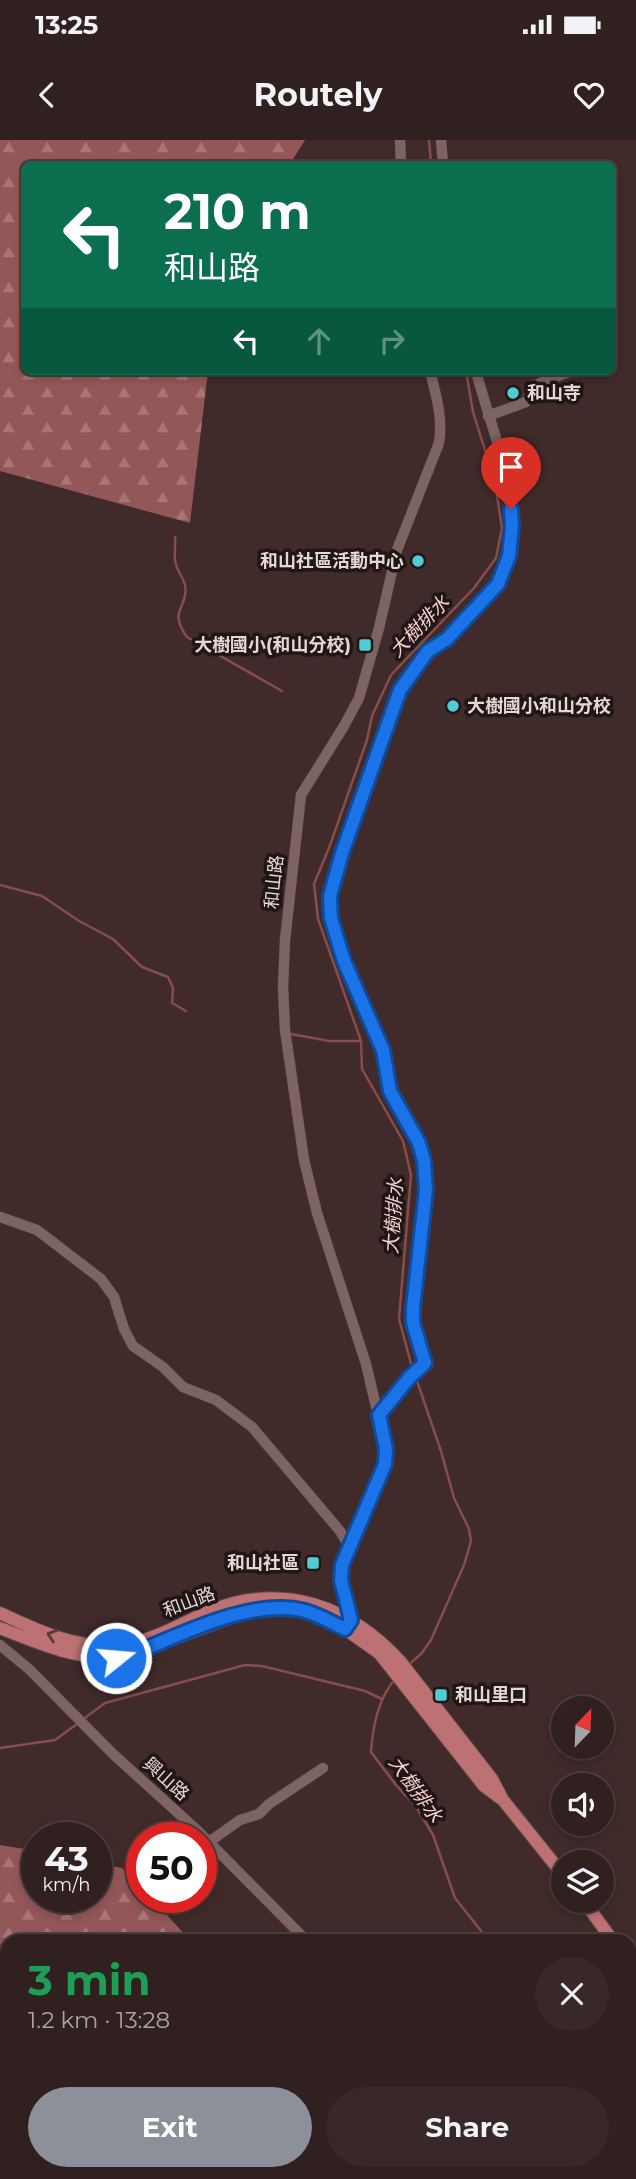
<!DOCTYPE html>
<html lang="en">
<head>
<meta charset="utf-8">
<style>
	:root { --surface:#302020; --page:#382829; --text:#f1f3f6; --muted:#a8a3a5; --line:#4b3e3e; --accent:#8c9099 }
	body { margin:0; font-family:Montserrat,"Noto Sans TC",sans-serif; background:var(--page); color:var(--text); height:100vh; display:flex; flex-direction:column; font-size:26px; white-space:nowrap }
	* { box-sizing:border-box; margin:0 }
	p { font-size:23px; color:var(--muted) }
	.icon { flex:none; width:38px; height:38px; fill:none; stroke:currentColor; stroke-width:2; stroke-linecap:round; stroke-linejoin:round }
	.map { position:relative; flex:1; overflow:hidden }
	.side { position:absolute; left:0px; top:1794px; width:637px; height:247px; display:flex; flex-direction:column; background:var(--surface); border-radius:21px 21px 0 0; box-shadow:0 4px 10px #0003,0 0 0 2px var(--line) }
	.side>* { flex:none }
	.top-card { position:absolute; left:21px; top:21px; width:595px; height:214px; border-radius:10px; box-shadow:0 4px 10px #0003,0 0 0 2px var(--line); background:#0b6e4f; color:#fff; overflow:hidden }
	.needle { width:46px; rotate:23deg }
	.controls { position:absolute; left:551px; top:1556px; display:grid; gap:14px }
	.controls a { display:grid; place-items:center; width:63px; height:63px; border-radius:50%; background:var(--surface); box-shadow:0 4px 10px #0003,0 0 0 2px var(--line); font-size:35px }
	.speed { position:absolute; left:21px; top:1682px; display:flex; gap:14px; font-size:35px; font-weight:700; text-align:center }
	.speed>* { display:grid; place-content:center; width:91px; height:91px; border-radius:50%; background:var(--surface); box-shadow:0 4px 10px #0003,0 0 0 2px var(--line); line-height:1 }
	.speed small { font-size:18px; font-weight:400 }
	.speed .limit { border:10px solid #d22; background:#fff; color:#111 }
	.pin { position:absolute; display:grid; place-items:center; width:60px; height:60px; color:#fff; margin:-72px -30px; border-radius:50% 50% 50% 0; rotate:-45deg; box-shadow:0 0 7px #0007 }
	.pin .icon { rotate:45deg }
	.me { position:absolute; width:77px; margin:-38px; rotate:73deg; stroke-linejoin:round; filter:drop-shadow(0 0 5px #0008) }
	.turn { display:flex; align-items:center; gap:24px; height:147px; padding:0 28px; font-size:32px }
	.turn .icon { width:91px; height:91px; stroke-width:2.5 }
	.turn b { display:block; font-size:49px; line-height:60px }
	.lanes { display:flex; align-items:center; height:66px; padding:0 28px; background:#0003; justify-content:center; gap:35px; direction:ltr }
	.lanes .off { opacity:.35 }
	.round { display:grid; place-items:center; flex:none; width:74px; height:74px; border-radius:37px; background:var(--page) }
	.head { display:flex; align-items:center; justify-content:space-between; height:119px; padding:0 28px }
	h1 { font-size:42px; font-weight:700; line-height:52px; color:#1e9e55 }
	.button { display:flex; gap:14px; margin-top:auto; padding:14px 28px }
	.button a { flex:1; height:80px; border-radius:42px; background:var(--accent); color:#fff; font-size:28px; font-weight:700; line-height:80px; text-align:center }
	.button a+a { background:var(--page); color:var(--text) }
	.status { display:flex; justify-content:space-between; align-items:center; height:49px; padding:0 35px; background:var(--surface); direction:ltr }
	.status svg { height:19px; fill:currentColor }
	header { display:flex; justify-content:space-between; align-items:center; height:91px; padding:0 28px; background:var(--surface); font-size:32px; font-weight:700 }
	.map>svg:first-child { display:block }
	.forest { fill:url(#forest-firs) }
	.lines { fill:none; stroke-linecap:round; stroke-linejoin:round }
	.stream { stroke:#874c4d; stroke-width:2.5 }
	.minor-casing { stroke:#5c4949; stroke-width:11 }
	.major-casing { stroke:#5c4949; stroke-width:14 }
	.minor { stroke:#7d6463; stroke-width:10 }
	.major { stroke:#bd7172; stroke-width:12 }
	.oneway { stroke:#5f3a3a }
	.route-casing { stroke:#114b97; stroke-width:18 }
	.route { stroke:#1a73e8; stroke-width:12 }
	.poi-dot { fill:#51ccd2; stroke:#201615; stroke-width:2.5 }
	.labels { text-anchor:middle; stroke-width:7; stroke-linejoin:round; paint-order:stroke }
	.poi-label { font-size:18px; font-weight:bold; fill:#e6d7d7; stroke:#201615; text-anchor:start }
	.street-label { font-size:18px; fill:#e6d7d7; stroke:#201615 }
	.water-label { font-size:19px; font-style:italic; fill:#f7d0cf; stroke:#201615 }
</style>
</head>
<body>
<div class="status"><b>13:25</b><svg viewBox="0 0 49 12"><path d="M0 12V9h3v3zM5 12V6h3v6zM10 12V3h3v9zM15 12V0h3v12zM26 1h20v11H26zM47 4h2v5h-2z"/></svg></div>
<header><svg class="icon" aria-label="back" viewBox="0 0 24 24"><path d="M15 5l-7 7 7 7"/></svg>Routely<svg class="icon" aria-label="heart" viewBox="0 0 24 24"><path d="M12 20l-8-8c-3-5 5-10 8-4 3-6 11-1 8 4z"/></svg></header>
<div class="map">
<svg width="636" height="2039" viewBox="0 0 636 2039">
	<defs>
		<pattern id="forest-firs" width="22" height="20" patternUnits="userSpaceOnUse" patternTransform="scale(1.75)"><rect width="22" height="20" fill="#945758"/><path d="M5 1l3.5 6h-7zM16 11l3.5 6h-7z" fill="#a87677"/></pattern>
	</defs>
	<rect width="100%" height="100%" fill="#402a2a"/>
	<!-- forest -->
	<path class="forest" d="M0 0H305L290 24H24V231H208L190 383 0 331Z
		M0 1705 37 1711V1757H96V1723L122 1728 142 1749V1757H150L191 1801H7V2034H344L348 2039H0Z"/>
	<g class="lines">
		<!-- stream -->
		<path class="stream" d="M429 0 431 24
			M175 397C176 405 174 412 175 419 175 429 183 436 185 445 189 468 167 470 187 497L282 551
			M0 745 42 756 79 781 113 799 142 827 168 837 173 848 172 863 186 871
			M291 894 329 901H360
			M413 1231 399 1179 411 1035 403 1001 362 929 361 901 318 779 314 744 329 708 367 600 372 576 391 535 474 448 496 418 502 388 495 342 473 272 466 231
			M407 1526 421 1514 431 1500 464 1425 471 1401 469 1389 454 1358 441 1311 416 1238
			M396 1538C378 1558 373 1586 371 1612L396 1645 417 1668 433 1695 455 1758 489 1801
			M82 1580 105 1563 245 1525 262 1526 365 1551 382 1559
			M0 1608 55 1600 77 1584
			M630 1920 636 1925"/>
		<!-- minor casing -->
		<g class="minor-casing">
			<path id="minor" d="M400 0 401 24
				M441 0 443 24
				M488 276 526 262 535 245 571 231
				M0 1077 37 1090 101 1139 114 1157 124 1189 133 1206 163 1227 183 1247 216 1260 252 1287 340 1391 349 1406
				M379 1275 409 1238 425 1223 413 1183V1169C417 1126 430 1062 424 1021 420 994 398 975 390 950 386 937 387 922 382 908 368 864 324 800 330 754 336 714 360 663 374 624 384 595 391 561 409 536 438 494 497 471 509 416 522 355 491 290 476 231
				M349 1484 351 1480 341 1440 342 1425 380 1340 385 1324 386 1309 366 1224 317 1073 304 1020 285 890 283 847 285 800 301 655 344 586 359 558 379 488 397 410 439 303C443 278 436 255 430 231
				M0 1505 30 1530 113 1614 198 1691 307 1801
				M209 1702 240 1680 259 1674 269 1664 323 1628
				M0 1998H7
				M541 2034 547 2039"/>
		</g>
		<!-- major casing -->
		<g class="major-casing">
			<path id="major" d="M0 1473C38 1491 79 1510 122 1505 153 1501 184 1482 212 1470 284 1442 349 1466 400 1521L492 1639 503 1660 564 1736
				M0 1488C44 1505 85 1525 133 1514L254 1469 281 1467 307 1471 345 1489 379 1513 484 1646 500 1658
				M583 1760 613 1801
				M630 1825 636 1833"/>
		</g>
		<!-- minor -->
		<use href="#minor" class="minor"/>
		<!-- major -->
		<use href="#major" class="major"/>
	</g>
	<!-- one-way arrows -->
	<defs><path id="oneway-chevron" d="M-2-3.5L2.5 0L-2 3.5" fill="none" stroke-width="1.6" stroke-linecap="round" stroke-linejoin="round" transform="scale(1.75)"/></defs>
	<use class="oneway" href="#oneway-chevron" transform="translate(52 1495) rotate(-161)"/>
	<g class="lines">
		<!-- route casing -->
		<g class="route-casing">
			<path id="route" d="M116 1518 133 1514C182 1494 253 1457 305 1471 319 1475 333 1483 345 1489L351 1480 341 1440 342 1425 385 1324 386 1309 379 1275 409 1238 425 1223 413 1183V1168L426 1050 424 1021 419 1003 390 951 383 910 344 821 331 778 330 756 342 713 400 550 428 511 447 499 498 444 509 416 512 387 511 369"/>
		</g>
		<!-- route -->
		<use href="#route" class="route"/>
	</g>
	<!-- markers -->
	<g class="poi-dot">
		<circle cx="513" cy="253" r="7"/>
		<circle cx="418" cy="421" r="7"/>
		<rect x="358" y="498" width="14" height="14" rx="3.5"/>
		<circle cx="453" cy="566" r="7"/>
		<rect x="306" y="1416" width="14" height="14" rx="3.5"/>
		<rect x="434" y="1548" width="14" height="14" rx="3.5"/>
	</g>
	<g class="labels">
		<!-- poi labels -->
		<g class="poi-label">
			<text x="527" y="259">和山寺</text>
			<text x="404" y="427" text-anchor="end">和山社區活動中心</text>
			<text x="351" y="511" text-anchor="end">大樹國小(和山分校)</text>
			<text x="467" y="572">大樹國小和山分校</text>
			<text x="299" y="1429" text-anchor="end">和山社區</text>
			<text x="455" y="1561">和山里口</text>
		</g>
		<!-- street labels -->
		<g class="street-label">
			<text transform="translate(274 742) rotate(-84)" y="6">和山路</text>
			<text transform="translate(189 1462) rotate(-21)" y="6">和山路</text>
			<text transform="translate(166 1639) rotate(42)" y="6">興山路</text>
		</g>
		<!-- water labels -->
		<g class="water-label">
			<text transform="translate(419 486) rotate(-46)" y="7">大樹排水</text>
			<text transform="translate(393 1076) rotate(-86)" y="7">大樹排水</text>
			<text transform="translate(416 1649) rotate(54)" y="7">大樹排水</text>
		</g>
	</g>
</svg>
<div class="controls">
<a><svg class="needle" viewBox="-14 -14 28 28"><path d="M0-13l5 13h-10z" fill="#e53935"/><path d="M0 13l5-13h-10z" fill="#a8a3a5"/></svg></a>
<a><svg class="icon" aria-label="sound" viewBox="0 0 24 24"><path d="M4 9h4l5-4v14l-5-4H4zM17 9q2 3 0 6"/></svg></a>
<a><svg class="icon" aria-label="layers" viewBox="0 0 24 24"><path d="M12 4l9 5-9 5-9-5zM3 14l9 5 9-5"/></svg></a>
</div>
<div class="speed"><div>43<small>km/h</small></div><div class="limit">50</div></div>
<div class="pin" style="left:511px;top:369px;background:#d93025"><svg class="icon" aria-label="arrive" viewBox="0 0 24 24"><path d="M6 21V4h12l-3 4 3 4H6"/></svg></div>
<svg class="me" style="left:116px;top:1518px" viewBox="-20 -20 40 40"><circle r="17" fill="#1a73e8" stroke="#fff" stroke-width="3"/><path d="M0-11L8 9 0 5-8 9z" fill="#fff"/></svg>
<div class="top-card">
<div class="turn"><svg class="icon" aria-label="left" viewBox="0 0 24 24"><path d="M17 20v-9H6M10 6l-5 5 5 5"/></svg><div><b>210 m</b>和山路</div></div>
<div class="lanes"><svg class="icon" aria-label="left" viewBox="0 0 24 24"><path d="M17 20v-9H6M10 6l-5 5 5 5"/></svg><svg class="icon off" aria-label="ahead" viewBox="0 0 24 24"><path d="M12 20V5M6 11l6-6 6 6"/></svg><svg class="icon off" aria-label="right" viewBox="0 0 24 24"><path d="M7 20v-9h11M14 6l5 5-5 5"/></svg></div>
</div>
<section class="side">
<div class="head"><div><h1>3 min</h1><p>1.2 km · 13:28</p></div><a class="round"><svg class="icon" aria-label="close" viewBox="0 0 24 24"><path d="M6 6l12 12M18 6L6 18"/></svg></a></div>
<div class="button"><a>Exit</a><a>Share</a></div>
</section>
</div>
</body>
</html>
